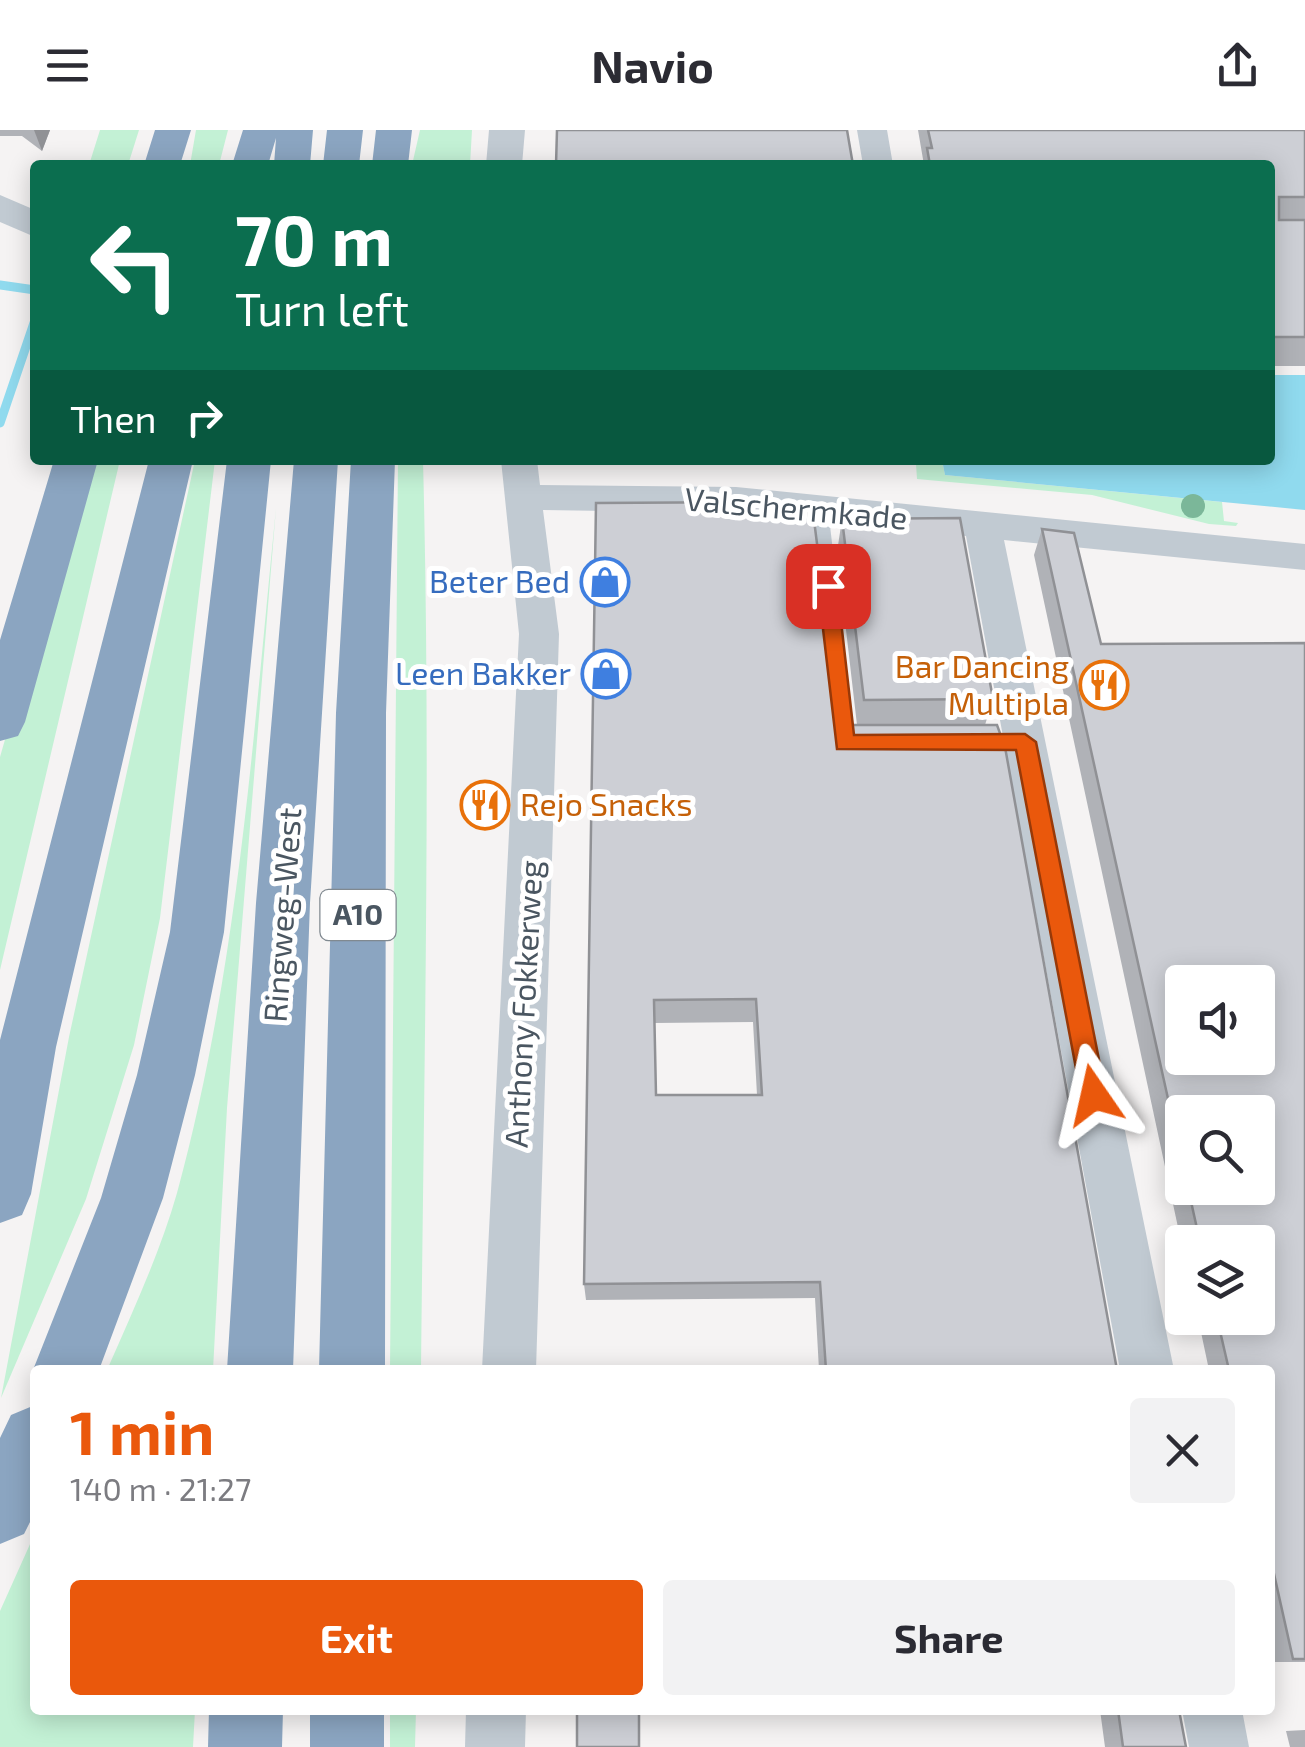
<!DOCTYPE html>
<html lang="en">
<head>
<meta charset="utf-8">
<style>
	:root { --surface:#fff; --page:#f2f2f3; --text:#2b2b33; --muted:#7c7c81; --accent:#ea580c }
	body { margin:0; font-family:"Exo 2",sans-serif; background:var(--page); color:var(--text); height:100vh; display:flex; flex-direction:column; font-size:38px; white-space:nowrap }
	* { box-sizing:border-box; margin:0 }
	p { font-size:32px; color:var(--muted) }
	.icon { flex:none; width:55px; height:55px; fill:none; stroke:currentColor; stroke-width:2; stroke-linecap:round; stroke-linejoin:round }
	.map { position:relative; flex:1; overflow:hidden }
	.sheet { position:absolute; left:30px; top:1235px; width:1245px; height:350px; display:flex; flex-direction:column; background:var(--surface); border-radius:10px; box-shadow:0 5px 25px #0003 }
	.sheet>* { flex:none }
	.hud { position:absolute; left:30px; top:30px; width:1245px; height:305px; border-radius:10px; box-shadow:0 5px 25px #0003; background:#0b6e4f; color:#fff; overflow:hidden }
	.tools { position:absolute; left:1165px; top:835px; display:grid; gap:20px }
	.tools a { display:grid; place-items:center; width:110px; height:110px; border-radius:10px; background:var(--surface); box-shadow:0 5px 25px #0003; font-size:50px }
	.pin { position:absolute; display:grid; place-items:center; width:85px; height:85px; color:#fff; margin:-42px; border-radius:20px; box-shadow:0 5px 15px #0006 }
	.me { position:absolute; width:110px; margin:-55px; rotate:349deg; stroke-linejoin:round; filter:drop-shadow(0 0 8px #0008) }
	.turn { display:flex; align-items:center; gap:35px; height:210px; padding:0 40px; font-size:45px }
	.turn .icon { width:130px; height:130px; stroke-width:2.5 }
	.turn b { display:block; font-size:70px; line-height:85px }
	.then { display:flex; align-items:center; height:95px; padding:0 40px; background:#0003; gap:20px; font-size:38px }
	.round { display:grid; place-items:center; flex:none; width:105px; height:105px; border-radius:10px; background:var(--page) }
	.summary { display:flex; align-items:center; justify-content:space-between; height:170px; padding:0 40px }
	h1 { font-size:60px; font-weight:700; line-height:75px; color:var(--accent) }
	.button { display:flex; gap:20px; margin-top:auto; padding:20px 40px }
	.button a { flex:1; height:115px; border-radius:10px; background:var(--accent); color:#fff; font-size:40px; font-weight:700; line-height:115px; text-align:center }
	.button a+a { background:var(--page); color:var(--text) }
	header { display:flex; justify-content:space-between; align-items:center; height:130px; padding:0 40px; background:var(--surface); font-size:45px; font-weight:700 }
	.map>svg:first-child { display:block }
	.green { fill:#c3f1d5 }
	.water { fill:#90daee }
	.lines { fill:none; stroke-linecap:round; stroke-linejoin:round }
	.stream { stroke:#90daee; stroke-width:9 }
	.service { fill:#c1cad2; fill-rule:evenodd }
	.minor { fill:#c1cad2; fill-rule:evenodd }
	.tertiary { fill:#c1cad2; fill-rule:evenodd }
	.motorway { fill:#8ba5c1; fill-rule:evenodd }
	.tree { fill:#7bb799 }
	.wall { fill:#b0b2b7; fill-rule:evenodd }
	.shaded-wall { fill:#909195 }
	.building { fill:#cdcfd5; stroke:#909195; stroke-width:2.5; fill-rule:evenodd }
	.route { fill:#ea580c; stroke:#983908; stroke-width:2.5 }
	.labels { text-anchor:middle; stroke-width:10; stroke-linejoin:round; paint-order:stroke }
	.shield { fill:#fff; stroke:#808990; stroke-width:2.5 }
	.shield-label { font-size:30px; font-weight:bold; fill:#4a5661 }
	.street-label { font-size:32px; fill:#4a5661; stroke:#fff }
	.shop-label { font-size:32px; fill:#366cbe; stroke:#fff; text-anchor:end }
	.food-label { font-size:32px; fill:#c56008; stroke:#fff; text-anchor:end }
</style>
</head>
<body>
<header><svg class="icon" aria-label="menu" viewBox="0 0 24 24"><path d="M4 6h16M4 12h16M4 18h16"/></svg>Navio<svg class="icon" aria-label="share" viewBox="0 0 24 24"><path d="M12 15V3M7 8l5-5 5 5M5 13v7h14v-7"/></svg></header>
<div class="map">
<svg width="1305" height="1617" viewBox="0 0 1305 1617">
	<rect width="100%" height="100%" fill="#f5f3f3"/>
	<!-- green -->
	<path class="green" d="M100 0H139L128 35H89Z
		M196 0H228L219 35H190Z
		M420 0H472L470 35H412Z
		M85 330H120L0 840V627Z
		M195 330H215L160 788 134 915 86 1069 1 1268 69 907Z
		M398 330H423C431 633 424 937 421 1240H390Z
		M916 334 943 335 945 345 1222 372 1224 391 1238 393 1236 396 1209 394 1092 365 917 349Z
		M276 378 227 978 213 1240H107C132 1183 160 1123 177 1063 238 839 253 608 276 378Z
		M35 1403V1580H195L193 1617H0V1481Z
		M390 1580H416L415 1617H390Z"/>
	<!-- water -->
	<path class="water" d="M1270 245H1305V380L945 345 942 330H1270Z"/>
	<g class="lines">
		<!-- stream -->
		<path class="stream" d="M0 155 35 160
			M0 293 35 190"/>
		<!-- service -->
		<path class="service" d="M819 372 828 378 854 605 864 613 854 621 838 619 835 613 810 378Z"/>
		<!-- minor -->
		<path class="minor" d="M857 0H887L893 35H863Z
			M501 330H537L540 355 736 357 1305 414V440L1004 410 1174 1240H1120L966 406 736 383 543 380 559 504 536 1240H482L519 504Z
			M466 1580H526L525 1617H465Z
			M1182 1580H1242L1249 1617H1189Z"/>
		<!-- tertiary -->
		<path class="tertiary" d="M489 0H525L522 35H486Z
			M0 65 35 80V107L0 92Z"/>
		<!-- motorway -->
		<path class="motorway" d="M155 0H191L180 35H144Z
			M243 0H313L310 35H274L276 8 268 35H232Z
			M327 0H363L359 35H323Z
			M376 0H412L408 35H372Z
			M54 330H98L25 592 18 606 0 611V510Z
			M149 330H193L56 917 31 1064 22 1085 0 1093V910Z
			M227 330H271L224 802 195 945 163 1068 99 1240H35V1244L33 1240 101 1068 137 945 170 802Z
			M294 330H338L310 773 293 1240H227L256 773Z
			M351 330H395L386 583 385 1240H319L336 583Z
			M35 1275V1382L24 1404 0 1414V1308L11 1285Z
			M209 1580H283L282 1617H208Z
			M310 1580H384V1617H310Z"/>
	</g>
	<!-- trees -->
	<circle class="tree" cx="1193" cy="376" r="12"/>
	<!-- wall -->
	<path class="wall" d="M0 0H50L42 21 22 6H0Z
		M918 0H1305V236H1270V35H924Z
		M596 373 781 380 840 595H857L837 422 842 389 993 569 985 595 1117 1240H819L815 1168 586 1170 584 1154ZM753 892 757 965H656L654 893Z
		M1042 399 1101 514 1305 513V1532H1272L1270 1524V1240H1209L1198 1188H1258V1112H1182V1116L1034 425ZM1182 982 1258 1058H1182Z
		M1100 1580H1179L1186 1617H1105Z
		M1305 1600V1617H1290L1286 1601Z"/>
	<!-- shaded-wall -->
	<path class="shaded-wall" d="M34 0H50L42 21Z"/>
	<!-- building -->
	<path class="building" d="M557 0H847L853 35H556Z
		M928 0H1305V67H1279V90H1305V207H1270V35H930L927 18H932Z
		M780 372 781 380 813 382 840 595H997L1005 617 1117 1240H826L820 1152 584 1154 596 373ZM756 869 762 965H656L654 870Z
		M960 388 993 569 864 570 842 389Z
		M1042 399 1074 403 1101 514 1305 513V1529H1293L1270 1426V1240H1229L1217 1188H1258V1112H1200L1188 1058H1258V982H1182V1032ZM1182 852H1258V928H1182Z
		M577 1580H639V1617H577Z
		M1118 1580H1179L1186 1617H1123Z"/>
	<!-- route -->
	<path class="route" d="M828 449 837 456 854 605 1025 604 1036 612 1106 965 1102 973 1094 976 1085 973 1081 965 1016 620 837 619 818 456Z"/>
	<!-- icons -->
	<defs>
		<g id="shop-ring" transform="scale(2.5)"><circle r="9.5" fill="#fff" stroke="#3f7fe0" stroke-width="1.5"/><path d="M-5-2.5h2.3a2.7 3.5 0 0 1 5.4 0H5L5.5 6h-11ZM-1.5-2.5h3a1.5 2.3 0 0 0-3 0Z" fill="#3f7fe0"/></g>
		<g id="restaurant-ring" transform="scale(2.5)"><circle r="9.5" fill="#fff" stroke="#e8710a" stroke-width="1.5"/><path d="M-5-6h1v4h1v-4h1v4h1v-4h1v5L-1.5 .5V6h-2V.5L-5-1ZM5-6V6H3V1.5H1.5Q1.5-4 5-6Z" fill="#e8710a"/></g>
	</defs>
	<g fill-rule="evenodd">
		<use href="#shop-ring" x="605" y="452"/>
		<use href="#shop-ring" x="606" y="544"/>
		<use href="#restaurant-ring" x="1104" y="555"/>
		<use href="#restaurant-ring" x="485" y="675"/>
	</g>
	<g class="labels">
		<!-- shield labels -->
		<rect class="shield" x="320.5" y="760" width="75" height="50" rx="8"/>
		<g class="shield-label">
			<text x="358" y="795">A10</text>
		</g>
		<!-- street labels -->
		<g class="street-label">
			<text transform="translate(796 379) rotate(5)" y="11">Valschermkade</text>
			<text transform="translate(283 785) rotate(-86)" y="11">Ringweg-West</text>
			<text transform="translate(524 874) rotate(-87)" y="11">Anthony Fokkerweg</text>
		</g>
		<!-- shop labels -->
		<g class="shop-label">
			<text x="570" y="463">Beter Bed</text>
			<text x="571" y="555">Leen Bakker</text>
		</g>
		<!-- food labels -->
		<g class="food-label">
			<text x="1069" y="548">Bar Dancing<tspan x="1069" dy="37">Multipla</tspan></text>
			<text x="520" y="686" text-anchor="start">Rejo Snacks</text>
		</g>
	</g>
</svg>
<div class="tools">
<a><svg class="icon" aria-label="sound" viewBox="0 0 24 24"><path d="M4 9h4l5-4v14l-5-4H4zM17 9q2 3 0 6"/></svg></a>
<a><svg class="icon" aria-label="search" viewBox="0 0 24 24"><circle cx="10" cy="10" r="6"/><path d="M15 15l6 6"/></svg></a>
<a><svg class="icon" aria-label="layers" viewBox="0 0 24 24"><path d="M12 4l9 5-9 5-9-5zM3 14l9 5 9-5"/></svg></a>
</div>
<div class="pin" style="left:828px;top:456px;background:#d93025"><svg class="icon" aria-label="arrive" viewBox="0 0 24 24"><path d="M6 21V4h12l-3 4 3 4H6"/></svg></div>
<svg class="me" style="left:1094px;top:965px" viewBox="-20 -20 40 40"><path d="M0-17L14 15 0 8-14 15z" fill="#ea580c" stroke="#fff" stroke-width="4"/></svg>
<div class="hud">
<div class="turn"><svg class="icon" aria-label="left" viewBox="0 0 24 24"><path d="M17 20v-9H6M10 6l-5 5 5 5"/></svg><div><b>70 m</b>Turn left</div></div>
<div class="then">Then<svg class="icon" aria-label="right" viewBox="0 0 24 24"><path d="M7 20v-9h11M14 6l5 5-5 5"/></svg></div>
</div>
<section class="sheet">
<div class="summary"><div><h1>1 min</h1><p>140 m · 21:27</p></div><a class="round"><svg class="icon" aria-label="close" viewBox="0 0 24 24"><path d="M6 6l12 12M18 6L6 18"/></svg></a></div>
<div class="button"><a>Exit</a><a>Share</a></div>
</section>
</div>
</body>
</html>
